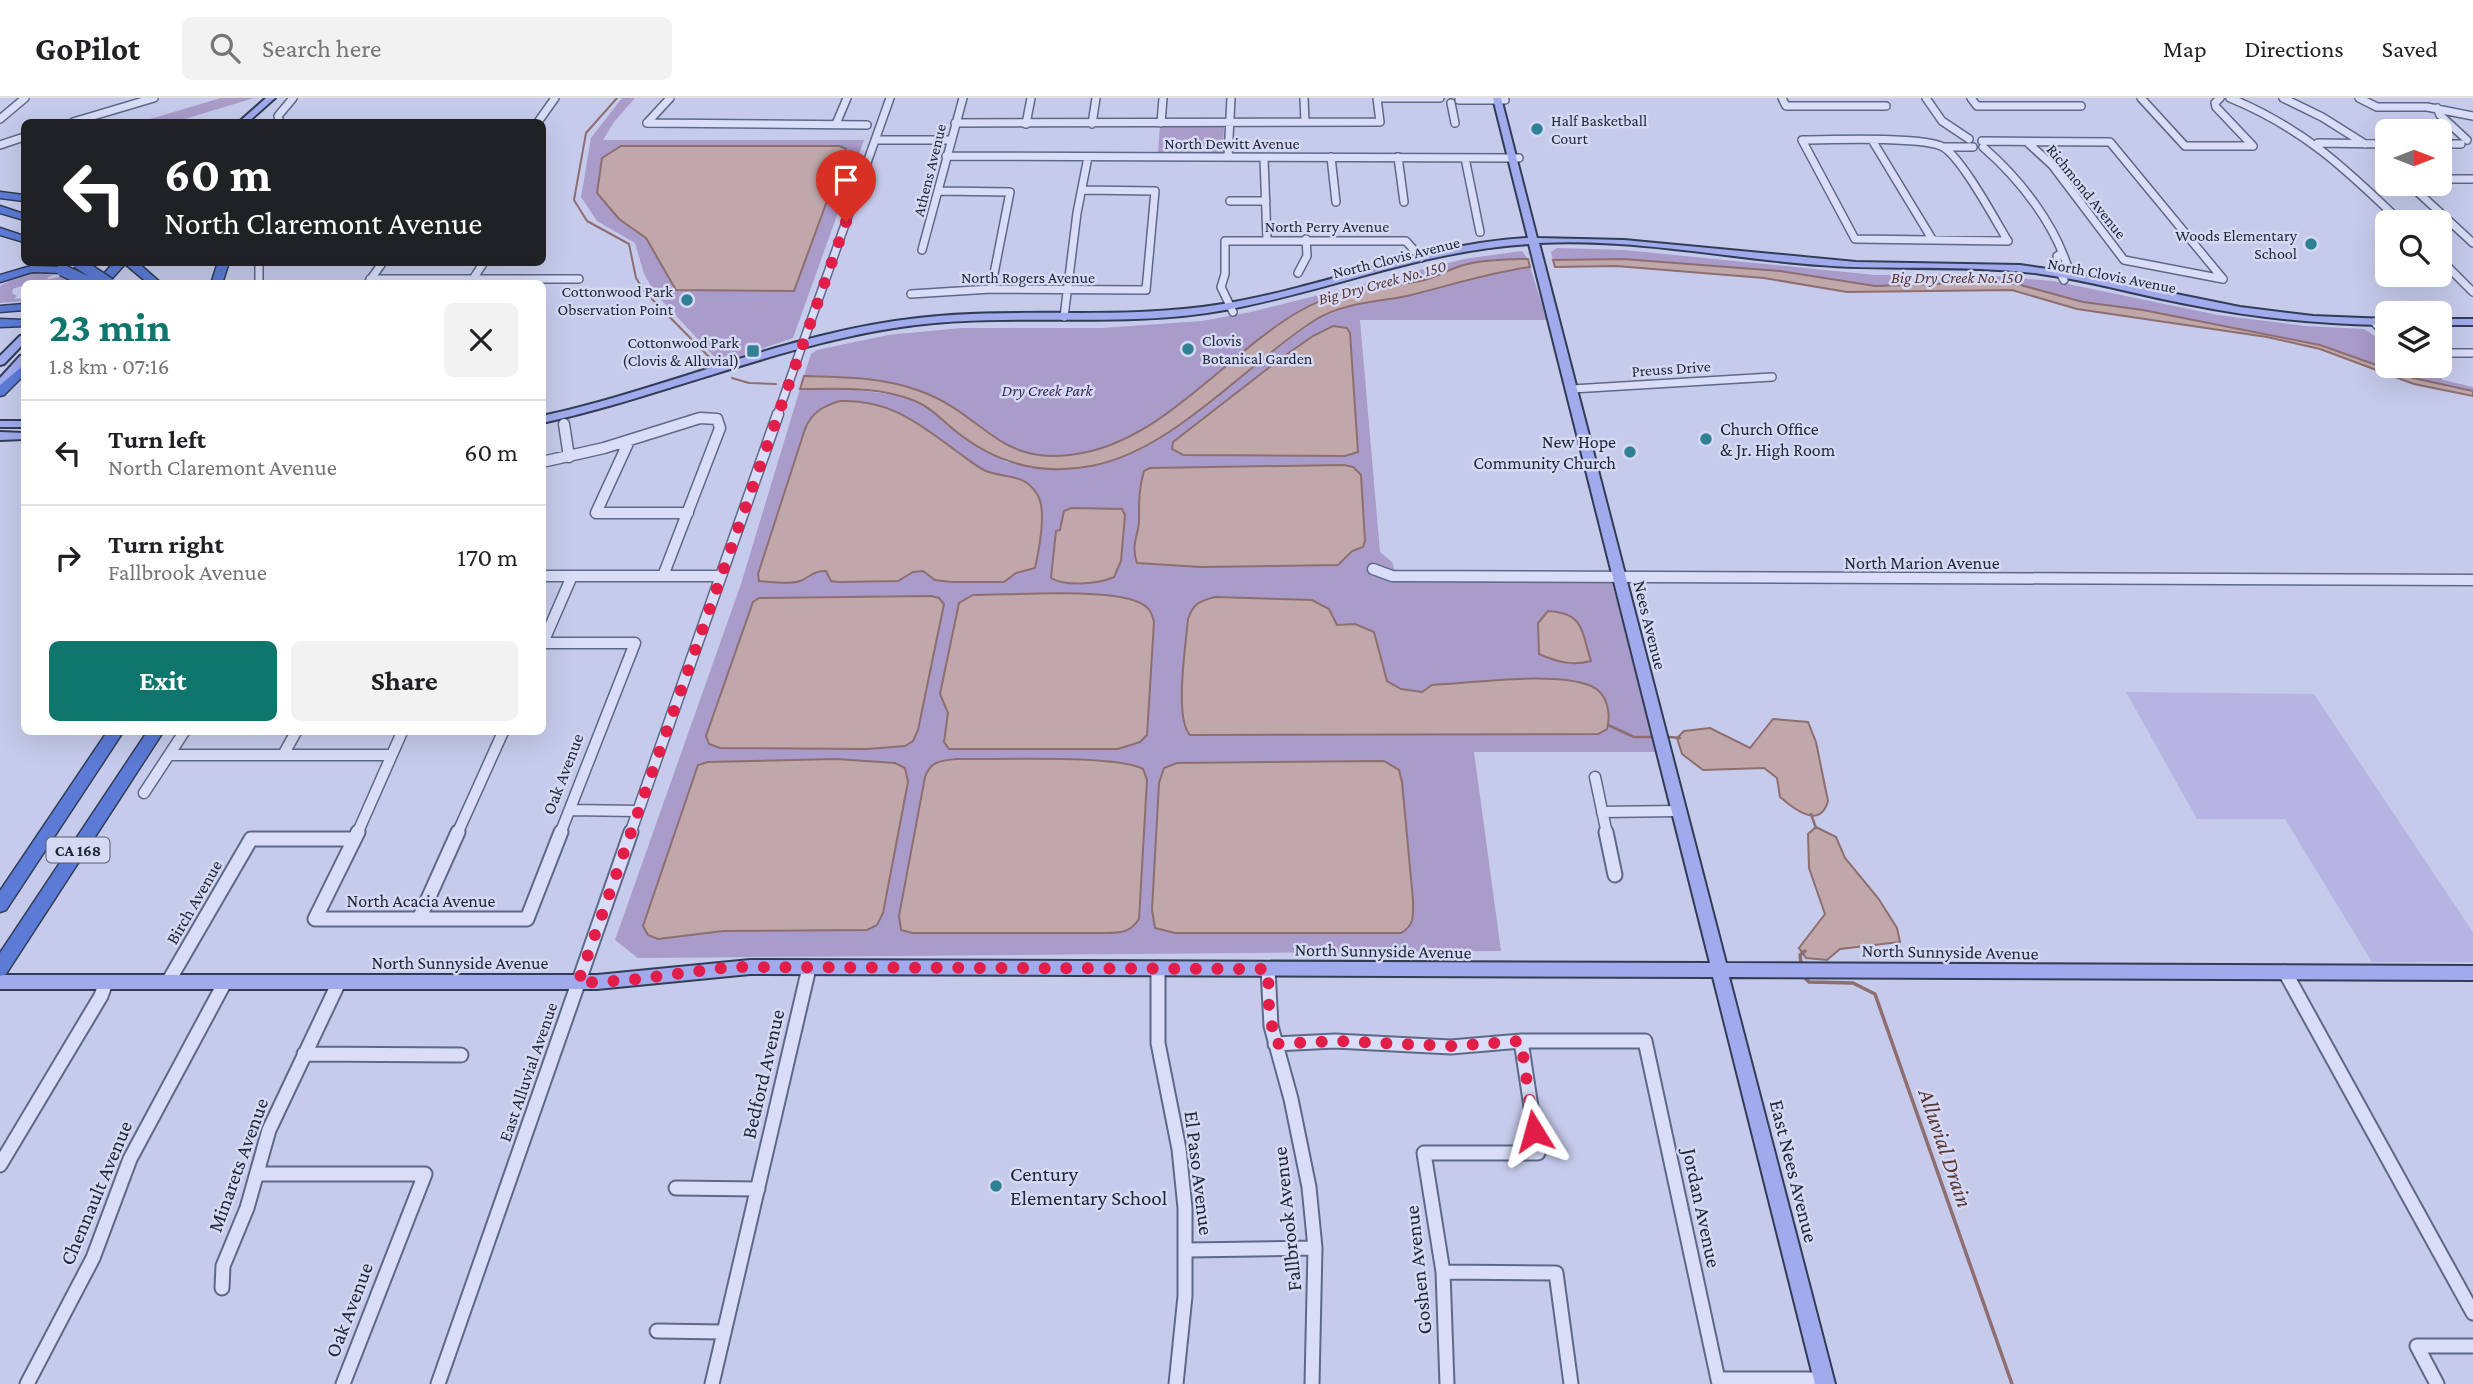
<!DOCTYPE html>
<html lang="en">
<head>
<meta charset="utf-8">
<style>
	:root { --surface:#fff; --page:#f2f2f2; --text:#202124; --muted:#757577; --line:#e0e0e0; --accent:#0f766e }
	body { margin:0; font-family:"Crimson Pro",serif; background:var(--page); color:var(--text); height:100vh; display:flex; flex-direction:column; font-size:26px; white-space:nowrap }
	* { box-sizing:border-box; margin:0 }
	p { font-size:23px; color:var(--muted) }
	.icon { flex:none; width:38px; height:38px; fill:none; stroke:currentColor; stroke-width:2; stroke-linecap:round; stroke-linejoin:round }
	.map { position:relative; flex:1; overflow:hidden }
	.panel { position:absolute; left:21px; top:182px; width:525px; height:455px; display:flex; flex-direction:column; background:var(--surface); border-radius:10px; box-shadow:0 7px 28px #0002 }
	.panel>* { flex:none }
	.banner { position:absolute; left:21px; top:21px; width:525px; height:147px; border-radius:10px; box-shadow:0 7px 28px #0002; background:#202124; color:#fff; overflow:hidden }
	.needle { width:46px; rotate:90deg }
	.controls { position:absolute; left:2375px; top:21px; display:grid; gap:14px }
	.controls a { display:grid; place-items:center; width:77px; height:77px; border-radius:10px; background:var(--surface); box-shadow:0 7px 28px #0002; font-size:35px }
	.pin { position:absolute; display:grid; place-items:center; width:60px; height:60px; color:#fff; margin:-72px -30px; border-radius:50% 50% 50% 0; rotate:-45deg; box-shadow:0 0 7px #0007 }
	.pin .icon { rotate:45deg }
	.me { position:absolute; width:77px; margin:-38px; rotate:352deg; stroke-linejoin:round; filter:drop-shadow(0 0 5px #0008) }
	.turn { display:flex; align-items:center; gap:24px; height:147px; padding:0 28px; font-size:32px }
	.turn .icon { width:91px; height:91px; stroke-width:2.5 }
	.turn b { display:block; font-size:49px; line-height:60px }
	.round { display:grid; place-items:center; flex:none; width:74px; height:74px; border-radius:10px; background:var(--page) }
	.head { display:flex; align-items:center; justify-content:space-between; height:119px; padding:0 28px }
	h1 { font-size:42px; font-weight:700; line-height:52px; color:var(--accent) }
	.action { display:flex; gap:14px; margin-top:auto; padding:14px 28px }
	.action a { flex:1; height:80px; border-radius:10px; background:var(--accent); color:#fff; font-size:28px; font-weight:700; line-height:80px; text-align:center }
	.action a+a { background:var(--page); color:var(--text) }
	ul { padding:0; list-style:none }
	li { display:flex; align-items:center; gap:21px; height:105px; padding:0 28px; border-top:2px solid var(--line) }
	li div { flex:1 }
	li b { display:block; font-size:26px }
	li em { font-style:normal }
	header { display:flex; align-items:center; gap:42px; box-sizing:border-box; height:98px; padding:0 35px; background:var(--surface); border-bottom:2px solid var(--line) }
	header strong { font-size:33px }
	nav { display:flex; gap:38px; margin-inline-start:auto; font-size:24px }
	.search { width:490px; height:63px; background:var(--page); display:flex; align-items:center; gap:18px; box-sizing:border-box; padding:0 24px; border-radius:10px; color:var(--muted); font-size:26px }
	.map>svg:first-child { display:block }
	.farmland { fill:#b5b4e2 }
	.green { fill:#a99bca }
	.water { fill:#c0a8aa; stroke:#8e6e70; stroke-width:2 }
	.lines { fill:none; stroke-linecap:round; stroke-linejoin:round }
	.stream-far2 { stroke:#8e6e70; stroke-width:2 }
	.stream-far1 { stroke:#8e6e70; stroke-width:2.5 }
	.stream { stroke:#8e6e70; stroke-width:3.5 }
	.minor-far2-casing { stroke:#5d6987; stroke-width:10 }
	.minor-far1-casing { stroke:#5d6987; stroke-width:13 }
	.minor-casing { stroke:#5d6987; stroke-width:17 }
	.major-casing { stroke:#313d55; stroke-width:4 }
	.highway-casing { stroke:#313d55; stroke-width:3 }
	.minor-far2 { stroke:#d9ddf7; stroke-width:7 }
	.minor-far1 { stroke:#d9ddf7; stroke-width:10 }
	.minor { stroke:#d9ddf7; stroke-width:13 }
	.major { fill:#a1aaed; fill-rule:evenodd }
	.highway { fill:#5c7bd7; fill-rule:evenodd }
	.highway-bridge-casing { stroke:#313d55; stroke-width:14; stroke-linecap:butt }
	.highway-bridge { stroke:#5c7bd7; stroke-width:11 }
	.route { stroke:#e11d48; stroke-width:12; stroke-dasharray:0 21.6 }
	.poi-dot { fill:#308193; stroke:#d6d9f4; stroke-width:2.5 }
	.labels { text-anchor:middle; stroke-width:5; stroke-linejoin:round; paint-order:stroke }
	.far-poi-label { font-size:16px; fill:#202838; stroke:#d6d9f4; text-anchor:end }
	.far-street-label { font-size:16px; fill:#202838; stroke:#d6d9f4 }
	.far-water-label { font-size:16px; font-style:italic; fill:#573530; stroke:#d6d9f4 }
	.far-park-label { font-size:16px; font-style:italic; fill:#3a2753; stroke:#d6d9f4 }
	.shield { fill:#d6d9f4; stroke:#575d70; stroke-width:2 }
	.shield-label { font-size:16px; font-weight:bold; fill:#202838 }
	.poi-label { font-size:18px; fill:#202838; stroke:#d6d9f4; text-anchor:start }
	.street-label { font-size:18px; fill:#202838; stroke:#d6d9f4 }
	.near-street-label { font-size:21px; fill:#202838; stroke:#d6d9f4 }
	.near-poi-label { font-size:21px; fill:#202838; stroke:#d6d9f4; text-anchor:start }
	.near-water-label { font-size:23px; font-style:italic; fill:#573530; stroke:#d6d9f4 }
</style>
</head>
<body>
<header>
<strong>GoPilot</strong>
<div class="search"><svg class="icon" aria-label="search" viewBox="0 0 24 24"><circle cx="10" cy="10" r="6"/><path d="M15 15l6 6"/></svg>Search here</div>
<nav><a>Map</a><a>Directions</a><a>Saved</a></nav>
</header>
<div class="map">
<svg width="2473" height="1286" viewBox="0 0 2473 1286">
	<rect width="100%" height="100%" fill="#c6cbec"/>
	<!-- farmland -->
	<path class="farmland" d="M2126 594 2314 596 2473 834V864H2372L2285 721H2197Z"/>
	<!-- green -->
	<path class="green" d="M221 0H254L175 24H140Z
		M622 0H635L614 24 603 42H864L793 240 720 265 655 195 644 176 635 145 597 123 581 99 591 40Z
		M1160 27H1224L1223 54 1158 55Z
		M1557 150 1624 152 1875 177 1971 176 2053 183 2218 217 2305 228 2364 231 2387 246V268H2429L2443 282 2473 289V293L2413 280 2320 247 2143 212 2083 204 2017 186 1995 184 1875 188 1743 170 1623 161 1553 162 1551 154Z
		M1522 153 1528 161C1505 160 1477 161 1455 170 1443 174 1433 181 1420 183 1380 190 1333 192 1298 214 1229 256 1167 336 1087 354 999 374 987 317 920 293 882 279 844 279 804 278L811 256 817 252 888 237 961 230H1102L1202 223 1251 214 1464 161Z
		M1530 169 1547 222H1360L1380 454 1392 464 1395 473H1609L1657 654H1474L1501 853 638 860 615 842 741 486 800 291H850L902 298 928 310 955 333 1006 364 1040 370H1065L1143 350 1317 221 1358 205 1436 191 1490 175Z
		M34 175 53 177 47 180 49 181 64 178 68 181C53 192 30 182 13 191L12 195 17 198 14 201 24 200V203L0 205V188L15 179Z"/>
	<!-- water -->
	<path class="water" d="M621 48H840L846 51 794 193 676 192 646 140 619 121 597 95 602 60Z
		M1518 161H1528L1530 169C1488 175 1448 188 1407 198 1376 204 1342 205 1315 222 1246 266 1173 353 1091 368 1040 378 993 364 953 331 941 321 930 309 915 303 879 288 839 291 800 291L804 278C844 279 882 279 920 293 987 317 1000 374 1087 354 1168 336 1228 255 1298 214 1334 192 1381 190 1421 183 1434 180 1444 174 1455 170 1475 162 1498 162 1518 161Z
		M1623 161 1780 173 1875 188 1995 184 2017 186 2083 204 2143 212 2320 247 2413 280 2473 293V298L2414 286 2320 251 2267 239 2077 211 2012 192 1847 194 1764 180 1616 168 1555 169 1553 162Z
		M1333 228 1347 230 1350 235 1358 354 1345 358 1183 357 1172 351 1173 344 1280 261 1313 238Z
		M840 303C889 301 918 325 955 352 965 359 975 368 986 373 1007 381 1024 375 1037 396 1047 411 1039 452 1035 470L1016 475 1004 484H952L935 482 923 473 913 474 898 483 839 484 831 483 826 473C814 472 809 480 800 483 788 487 772 484 759 483L758 476 805 331C812 314 823 308 840 303Z
		M1344 367 1353 369 1361 377 1365 443 1363 449 1352 453 1338 467 1201 469 1137 465C1130 444 1140 436 1139 420 1139 404 1139 389 1144 373L1150 370Z
		M1071 410 1122 411 1125 417 1121 463 1114 479C1098 486 1066 489 1051 480L1056 433 1060 432 1064 413Z
		M973 497C1012 497 1106 490 1138 504 1148 508 1152 514 1154 524L1147 637 1140 644 1118 651H949L944 644 948 615 940 596 959 505Z
		M931 498 939 500 944 506 918 632 913 643 905 648 867 651 720 650 709 646 706 638 753 504 759 500Z
		M1215 499 1312 502 1329 511 1337 527 1355 526 1374 534 1387 583 1401 591 1422 594 1432 587C1474 585 1555 573 1591 588 1608 595 1611 616 1607 631L1598 636 1190 637C1174 620 1186 546 1188 521 1193 506 1199 503 1215 499Z
		M1548 513C1584 515 1581 532 1591 563 1572 568 1557 564 1539 556L1538 525Z
		M1773 621 1808 624 1816 644 1828 703C1820 732 1794 711 1780 699L1777 680 1764 670 1703 672 1682 656 1677 640 1684 633 1710 630 1750 650Z
		M836 661 895 665 905 670 908 684 883 815 877 827 867 832 723 833 658 841 648 837 643 828 698 667 708 664Z
		M956 661C994 662 1115 656 1143 671L1147 682 1139 821C1129 836 1119 835 1101 835H912L901 832 899 818 925 679C931 663 940 663 956 661Z
		M1384 663 1399 672 1402 684 1413 802C1413 818 1415 827 1401 835H1175L1155 830 1152 812 1159 685 1164 670 1177 665Z
		M1816 729 1836 739 1845 760 1878 800 1897 830 1900 844 1840 851 1827 862 1806 860 1799 850 1825 816 1809 770 1808 736Z"/>
	<g class="lines">
		<!-- stream-far2 -->
		<path class="stream-far2" d="M617 0 586 35 574 102 587 123 629 146 636 180 645 194 715 265
			M732 280 749 285 776 286"/>
		<!-- stream-far1 -->
		<path class="stream-far1" d="M1608 627 1634 639H1654
			M1670 639 1680 640
			M1811 716 1816 730"/>
		<!-- stream -->
		<path class="stream" d="M1801 865 1800 857 1805 853
			M1805 880 1809 884 1853 885 1875 896 2012 1286"/>
		<!-- minor-far2 casing -->
		<g class="minor-far2-casing">
			<path id="minor-far2" d="M1304 0 1305 24
				M1377 0H1440
				M1782 0 1786 8H1886
				M1926 0 1942 23 1969 41
				M1971 0 1977 8H2081
				M2141 0 2185 48H2253
				M2220 0 2215 5 2216 9 2253 48
				M2230 0C2303 30 2345 70 2401 124
				M2283 0 2322 19 2365 46
				M2359 0 2377 9H2427L2473 18
				M1459 2H1505
				M1451 5 1455 25
				M2437 10 2440 17 2467 42
				M0 21 25 0
				M73 24 154 0
				M280 24 278 18 293 0
				M538 24 555 0
				M647 25 867 27
				M647 25 670 0
				M955 25 1380 24 1377 0
				M1161 25 1163 0
				M836 26 847 0
				M1026 26 1031 0
				M1092 26 1096 0
				M876 42H950
				M1802 42C1829 42 1924 38 1943 49 1962 60 1995 122 2008 143L1855 141Z
				M1872 42 1932 141
				M1982 43 2110 44 2223 181
				M2027 44 2052 67 2124 162 2223 181
				M2318 45 2387 46
				M2440 46H2461
				M0 47 24 39
				M1943 49H1973
				M1983 49C2020 81 2055 126 2069 173L2063 176
				M946 58 1519 60
				M1228 59 1231 0
				M1331 59 1336 104
				M1398 59 1404 104
				M1264 60 1267 141
				M1465 60 1480 134
				M2440 81H2473
				M2409 86 2473 145
				M938 93 1010 94 991 191
				M1230 103H1266
				M922 152 963 0
				M2062 155 2057 158 2058 171 2064 182
				M2440 161 2473 194
				M259 164V186
				M1298 175 1307 158 1306 141
				M370 181H579
				M473 181 484 164
				M368 185 383 164
				M911 196 991 191 1146 192 1155 93 1082 92
				M1233 214 1221 189 1225 176V143H1406L1421 160
				M1064 219 1077 115 1088 59
				M2374 224 2387 238
				M2440 255H2473
				M1572 291 1772 279
				M777 318 890 0"/>
		</g>
		<!-- minor-far1 casing -->
		<g class="minor-far1-casing">
			<path id="minor-far1" d="M564 326 569 359
				M629 343 596 415H688
				M542 364 604 350 700 320 717 321 720 330 663 478
				M1373 471 1392 478 2473 482
				M542 478H720
				M543 545H635L560 736
				M542 547 572 478
				M169 657H390
				M283 657 296 634
				M1595 679 1607 736
				M144 695 184 634
				M570 712 637 713
				M1602 714 1678 713
				M357 736 402 634
				M457 736 503 634
				M630 736 778 316"/>
		</g>
		<!-- minor casing -->
		<g class="minor-casing">
			<path id="minor" d="M358 734 315 821H527L561 734
				M1606 734 1615 777
				M419 821 458 734
				M1158 870V945L1179 1051 1185 1110V1198L1176 1286
				M1268 871 1271 928 1291 1001 1309 1089 1315 1150 1312 1286
				M2285 874 2473 1215
				M168 884 251 741H353
				M1275 946 1335 943 1451 949 1521 943H1645L1719 1286
				M304 956 461 957
				M0 1067 101 898 106 884
				M257 1076H425L343 1286
				M676 1090 758 1091
				M1188 1152 1315 1150
				M1443 1174 1556 1175 1571 1286
				M222 1190 223 1168 247 1110 269 1032 339 884
				M657 1233 724 1234
				M1718 1281H1824
				M27 1286 93 1160 130 1061 225 884
				M438 1286 631 734
				M712 1286 809 870
				M1447 1286 1443 1174 1424 1055H1538L1521 943
				M2437 1286 2417 1248H2473"/>
		</g>
		<!-- major casing -->
		<g class="major-casing">
			<path id="major" d="M266 0H275L248 24H239Z
				M1493 0H1501L1537 140 1624 142 1856 164 2020 167 2062 173 2240 209 2313 218 2387 221V227C2321 226 2256 220 2192 207 2142 198 2092 183 2041 176 1968 166 1893 173 1819 167 1726 160 1632 140 1539 145L1726 865 2473 868V882L1729 879 1835 1286H1815L1713 879 750 876 597 891H0V877H597L750 862 1710 865 1529 146C1425 152 1328 193 1225 212 1116 232 1003 212 894 230 774 249 661 299 542 325V318C661 292 774 241 895 223 1004 206 1114 224 1223 206 1326 189 1423 146 1528 140Z
				M2440 221H2473V227H2440Z
				M24 237V245L4 266 0 267V258L20 238Z
				M24 257V266L4 289 0 290V280L20 258Z
				M0 323H24V329H0Z
				M0 334 24 335V341L0 342Z"/>
		</g>
		<!-- highway casing -->
		<g class="highway-casing">
			<path id="highway" d="M0 94 24 97V103L0 100Z
				M0 108 24 116V122L0 115Z
				M0 130 24 138V144L0 137Z
				M84 164H96L78 186H66Z
				M114 164H137L162 186H149L125 166 107 186H95Z
				M218 164H229L222 186H211Z
				M31 168 62 169 68 172 62 175 32 174 0 184V177Z
				M24 206V212L0 214V208Z
				M0 221 24 222V228L0 229Z
				M24 267V277L4 297 0 298V287Z
				M107 634H123L6 812 0 814V793Z
				M147 634H163L6 876 0 878V855Z"/>
		</g>
		<!-- minor-far2 -->
		<use href="#minor-far2" class="minor-far2"/>
		<!-- minor-far1 -->
		<use href="#minor-far1" class="minor-far1"/>
		<!-- minor -->
		<use href="#minor" class="minor"/>
		<!-- major -->
		<use href="#major" class="major"/>
		<!-- highway -->
		<use href="#highway" class="highway"/>
		<!-- highway-bridge casing -->
		<g class="highway-bridge-casing">
			<path id="highway-bridge" d="M77 164 110 186
				M62 172 92 186"/>
		</g>
		<!-- highway-bridge -->
		<use href="#highway-bridge" class="highway-bridge"/>
	</g>
	<g class="lines">
		<!-- route -->
		<path class="route" d="M846 124 578 885 630 882 730 869 1268 871 1269 910 1275 946 1335 943 1451 948 1521 943 1534 1033"/>
	</g>
	<!-- markers -->
	<g class="poi-dot">
		<circle cx="1537" cy="31" r="7"/>
		<circle cx="2311" cy="146" r="7"/>
		<circle cx="687" cy="202" r="7"/>
		<circle cx="1188" cy="251" r="7"/>
		<rect x="746" y="246" width="14" height="14" rx="3.5"/>
		<circle cx="1706" cy="341" r="7"/>
		<circle cx="1630" cy="354" r="7"/>
		<circle cx="996" cy="1088" r="7"/>
	</g>
	<g class="labels">
		<!-- far-poi labels -->
		<g class="far-poi-label">
			<text x="1551" y="28" text-anchor="start">Half Basketball<tspan x="1551" dy="18">Court</tspan></text>
			<text x="2297" y="143">Woods Elementary<tspan x="2297" dy="18">School</tspan></text>
			<text x="673" y="199">Cottonwood Park<tspan x="673" dy="18">Observation Point</tspan></text>
			<text x="1202" y="248" text-anchor="start">Clovis<tspan x="1202" dy="18">Botanical Garden</tspan></text>
			<text x="739" y="250">Cottonwood Park<tspan x="739" dy="18">(Clovis &amp; Alluvial)</tspan></text>
		</g>
		<!-- far-street labels -->
		<g class="far-street-label">
			<text x="1232" y="51">North Dewitt Avenue</text>
			<text transform="translate(929 72) rotate(-76)" y="6">Athens Avenue</text>
			<text transform="translate(2087 93) rotate(51)" y="6">Richmond Avenue</text>
			<text x="1327" y="134">North Perry Avenue</text>
			<text transform="translate(1396 159) rotate(-14)" y="6">North Clovis Avenue</text>
			<text transform="translate(2112 177) rotate(11)" y="6">North Clovis Avenue</text>
			<text x="1028" y="185">North Rogers Avenue</text>
			<text transform="translate(1671 270) rotate(-4)" y="6">Preuss Drive</text>
		</g>
		<!-- far-water labels -->
		<g class="far-water-label">
			<text x="1957" y="185">Big Dry Creek No. 150</text>
			<text transform="translate(1382 184) rotate(-15)" y="6">Big Dry Creek No. 150</text>
		</g>
		<!-- far-park labels -->
		<g class="far-park-label">
			<text x="1047" y="298">Dry Creek Park</text>
		</g>
		<!-- shield labels -->
		<rect class="shield" x="46.5" y="739.5" width="63" height="25" rx="5"/>
		<g class="shield-label">
			<text x="78" y="758">CA 168</text>
		</g>
		<!-- poi labels -->
		<g class="poi-label">
			<text x="1720" y="337">Church Office<tspan x="1720" dy="21">&amp; Jr. High Room</tspan></text>
			<text x="1616" y="350" text-anchor="end">New Hope<tspan x="1616" dy="21">Community Church</tspan></text>
		</g>
		<!-- street labels -->
		<g class="street-label">
			<text x="1922" y="471">North Marion Avenue</text>
			<text transform="translate(1650 527) rotate(76)" y="6">Nees Avenue</text>
			<text transform="translate(563 676) rotate(-69)" y="6">Oak Avenue</text>
			<text x="421" y="809">North Acacia Avenue</text>
			<text transform="translate(194 804) rotate(-60)" y="6">Birch Avenue</text>
			<text transform="translate(1383 853) rotate(1)" y="6">North Sunnyside Avenue</text>
			<text transform="translate(1950 854) rotate(1)" y="6">North Sunnyside Avenue</text>
			<text x="460" y="871">North Sunnyside Avenue</text>
			<text transform="translate(528 974) rotate(-71)" y="6">East Alluvial Avenue</text>
		</g>
		<!-- near-street labels -->
		<g class="near-street-label">
			<text transform="translate(763 976) rotate(-77)" y="7">Bedford Avenue</text>
			<text transform="translate(238 1067) rotate(-70)" y="7">Minarets Avenue</text>
			<text transform="translate(1794 1073) rotate(76)" y="7">East Nees Avenue</text>
			<text transform="translate(1199 1075) rotate(83)" y="7">El Paso Avenue</text>
			<text transform="translate(96 1095) rotate(-67)" y="7">Chennault Avenue</text>
			<text transform="translate(1702 1110) rotate(78)" y="7">Jordan Avenue</text>
			<text transform="translate(1287 1121) rotate(-96)" y="7">Fallbrook Avenue</text>
			<text transform="translate(1418 1172) rotate(-96)" y="7">Goshen Avenue</text>
			<text transform="translate(349 1212) rotate(-69)" y="7">Oak Avenue</text>
		</g>
		<!-- near-poi labels -->
		<g class="near-poi-label">
			<text x="1010" y="1083">Century<tspan x="1010" dy="24">Elementary School</tspan></text>
		</g>
		<!-- near-water labels -->
		<g class="near-water-label">
			<text transform="translate(1946 1050) rotate(71)" y="8">Alluvial Drain</text>
		</g>
	</g>
</svg>
<div class="controls">
<a><svg class="needle" viewBox="-14 -14 28 28"><path d="M0-13l5 13h-10z" fill="#e53935"/><path d="M0 13l5-13h-10z" fill="#757577"/></svg></a>
<a><svg class="icon" aria-label="search" viewBox="0 0 24 24"><circle cx="10" cy="10" r="6"/><path d="M15 15l6 6"/></svg></a>
<a><svg class="icon" aria-label="layers" viewBox="0 0 24 24"><path d="M12 4l9 5-9 5-9-5zM3 14l9 5 9-5"/></svg></a>
</div>
<div class="pin" style="left:846px;top:124px;background:#d93025"><svg class="icon" aria-label="arrive" viewBox="0 0 24 24"><path d="M6 21V4h12l-3 4 3 4H6"/></svg></div>
<svg class="me" style="left:1534px;top:1033px" viewBox="-20 -20 40 40"><path d="M0-17L14 15 0 8-14 15z" fill="#e11d48" stroke="#fff" stroke-width="4"/></svg>
<div class="banner">
<div class="turn"><svg class="icon" aria-label="left" viewBox="0 0 24 24"><path d="M17 20v-9H6M10 6l-5 5 5 5"/></svg><div><b>60 m</b>North Claremont Avenue</div></div>
</div>
<section class="panel">
<div class="head"><div><h1>23 min</h1><p>1.8 km · 07:16</p></div><a class="round"><svg class="icon" aria-label="close" viewBox="0 0 24 24"><path d="M6 6l12 12M18 6L6 18"/></svg></a></div>
<ul>
<li><svg class="icon" aria-label="left" viewBox="0 0 24 24"><path d="M17 20v-9H6M10 6l-5 5 5 5"/></svg><div><b>Turn left</b><p>North Claremont Avenue</p></div><em>60 m</em></li>
<li><svg class="icon" aria-label="right" viewBox="0 0 24 24"><path d="M7 20v-9h11M14 6l5 5-5 5"/></svg><div><b>Turn right</b><p>Fallbrook Avenue</p></div><em>170 m</em></li>
</ul>
<div class="action"><a>Exit</a><a>Share</a></div>
</section>
</div>
</body>
</html>
